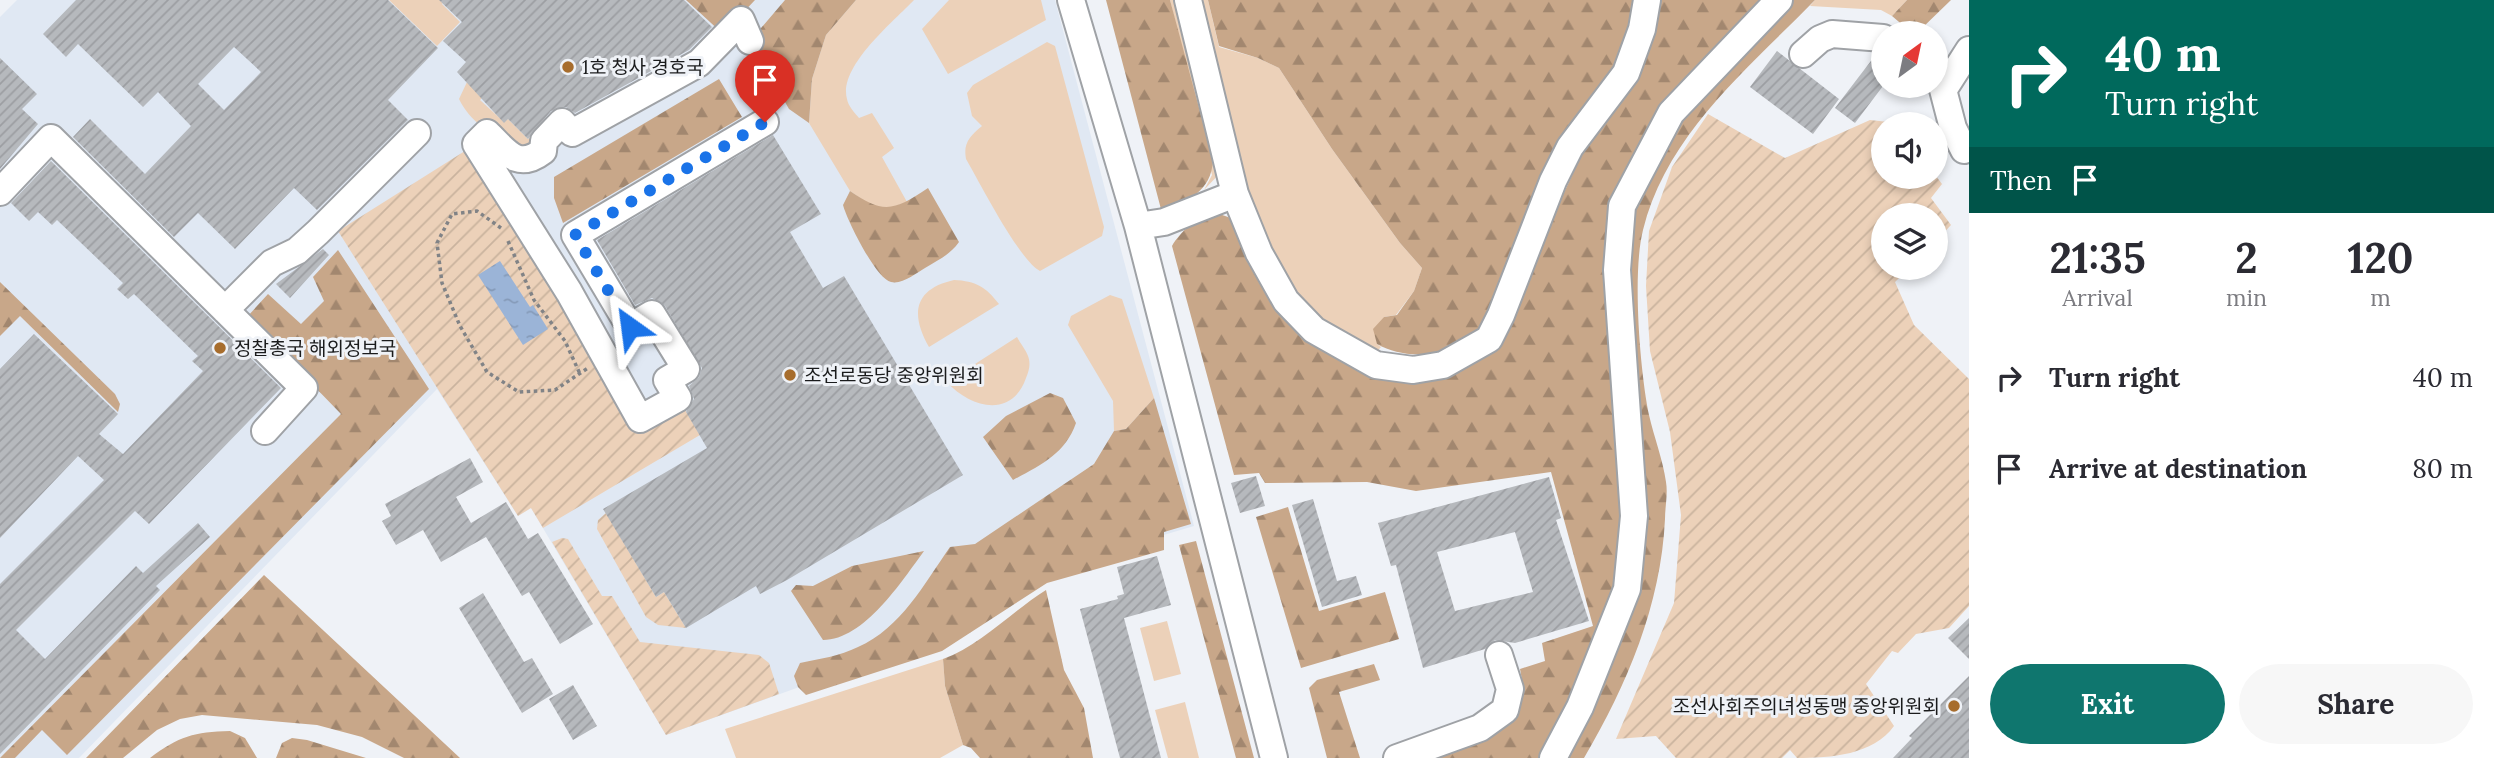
<!DOCTYPE html>
<html lang="en">
<head>
<meta charset="utf-8">
<style>
	:root { --surface:#fff; --page:#f7f7f7; --text:#2b2b33; --muted:#7c7c81; --accent:#0f766e }
	body { margin:0; font-family:Lora,"Noto Sans KR",serif; background:var(--page); color:var(--text); height:100vh; display:flex; flex-direction:column; font-size:26px; white-space:nowrap }
	* { box-sizing:border-box; margin:0 }
	p { font-size:23px; color:var(--muted) }
	.icon { flex:none; width:38px; height:38px; fill:none; stroke:currentColor; stroke-width:2; stroke-linecap:round; stroke-linejoin:round }
	.map { position:relative; flex:1; overflow:hidden }
	.details { display:flex; flex-direction:column; background:var(--surface); width:525px }
	.details>* { flex:none }
	.top-card { background:#00695c; color:#fff; overflow:hidden }
	.needle { width:46px; rotate:33deg }
	.controls { position:absolute; left:1871px; top:21px; display:grid; gap:14px }
	.controls a { display:grid; place-items:center; width:77px; height:77px; border-radius:50%; background:var(--surface); box-shadow:0 4px 10px #0003; font-size:35px }
	.pin { position:absolute; display:grid; place-items:center; width:60px; height:60px; color:#fff; margin:-72px -30px; border-radius:50% 50% 50% 0; rotate:-45deg; box-shadow:0 0 7px #0007 }
	.pin .icon { rotate:45deg }
	.me { position:absolute; width:77px; margin:-38px; rotate:329deg; stroke-linejoin:round; filter:drop-shadow(0 0 5px #0008) }
	.turn { display:flex; align-items:center; gap:24px; height:147px; padding:0 21px; font-size:32px }
	.turn .icon { width:91px; height:91px; stroke-width:2.5 }
	.turn b { display:block; font-size:49px; line-height:60px }
	.then { display:flex; align-items:center; height:66px; padding:0 21px; background:#0003; gap:14px; font-size:26px }
	.eta { display:flex; justify-content:space-evenly; align-items:center; height:119px; text-align:center }
	.eta b { font-size:42px; font-weight:800; line-height:49px }
	.cta { display:flex; gap:14px; margin-top:auto; padding:14px 21px }
	.cta a { flex:1; height:80px; border-radius:42px; background:var(--accent); color:#fff; font-size:28px; font-weight:800; line-height:80px; text-align:center }
	.cta a+a { background:var(--page); color:var(--text) }
	ul { padding:0; list-style:none }
	li { display:flex; align-items:center; gap:21px; height:91px; padding:0 21px }
	li div { flex:1 }
	li b { display:block; font-size:26px }
	li em { font-style:normal }
	main { display:flex; flex:1; min-height:0 }
	.map>svg:first-child { display:block }
	.built { fill:#e0e8f3 }
	.grass { fill:#ecd1b9 }
	.forest { fill:url(#forest-firs) }
	.garden { fill:url(#garden-furrows) }
	.water { fill:url(#water-ripples) }
	.building { fill:url(#building-hatch); fill-rule:evenodd }
	.lines { fill:none; stroke-linecap:round; stroke-linejoin:round }
	.minor-casing { stroke:#9fa2a6; stroke-width:30 }
	.path { stroke:#818386; stroke-width:3.5; stroke-dasharray:3.5 3.5; stroke-linecap:butt }
	.minor { stroke:#fff; stroke-width:26 }
	.route { stroke:#1a73e8; stroke-width:12; stroke-dasharray:0 21.6 }
	.poi-dot { fill:#a76d2d; stroke:#eff2f7; stroke-width:2.5 }
	.labels { text-anchor:middle; stroke-width:6; stroke-linejoin:round; paint-order:stroke }
	.poi-label { font-size:19px; fill:#1a1b1c; stroke:#eff2f7; text-anchor:start }
</style>
</head>
<body>
<main>
<div class="map">
<svg width="1969" height="758" viewBox="0 0 1969 758">
	<defs>
		<pattern id="forest-firs" width="22" height="20" patternUnits="userSpaceOnUse" patternTransform="scale(1.75)"><rect width="22" height="20" fill="#c8a789"/><path d="M5 1l3.5 6h-7zM16 11l3.5 6h-7z" fill="#a2876f"/></pattern>
		<pattern id="garden-furrows" width="10" height="10" patternUnits="userSpaceOnUse" patternTransform="scale(1.75)"><rect width="10" height="10" fill="#ecd1b9"/><path d="M-1 1l2-2M0 10L10 0M9 11l2-2" fill="none" stroke="#cab39e"/></pattern>
		<pattern id="water-ripples" width="26" height="14" patternUnits="userSpaceOnUse" patternTransform="scale(1.75)"><rect width="26" height="14" fill="#9bb4d7"/><path d="M2 4q2-2 4 0t4 0M15 11q2-2 4 0t4 0" fill="none" stroke="#859ab8"/></pattern>
		<pattern id="building-hatch" width="6" height="6" patternUnits="userSpaceOnUse" patternTransform="scale(1.75)"><rect width="6" height="6" fill="#b6b9bd"/><path d="M-1 1l2-2M0 6l6-6M5 7l2-2" fill="none" stroke="#9c9ea2"/></pattern>
	</defs>
	<rect width="100%" height="100%" fill="#eff2f7"/>
	<!-- built -->
	<path class="built" d="M17 0H1055L1194 526 1076 561 863 664 666 735 531 508 518 516 437 389 79 758H0V17Z"/>
	<!-- grass -->
	<path class="grass" d="M389 0H445L442 4 460 22 437 46Z
		M856 0H914C893 22 838 67 847 99 848 106 855 113 859 118L872 113 894 148 882 157 907 202 887 209 870 205 850 191 809 123 812 79 826 35Z
		M949 0H1041L1046 20 948 74 922 29Z
		M1170 0H1184L1222 171 1204 190 1212 175Z
		M1195 0H1208L1219 47 1258 58 1279 68 1332 149 1400 243 1422 268 1414 291 1396 315 1384 317 1377 344 1381 347 1374 355 1319 325 1264 253Z
		M1815 0H1907L1892 16 1881 10 1810 6Z
		M1047 42 1055 46 1104 227 1102 236 1040 271C1019 260 980 183 966 159 963 143 970 136 982 126L972 116 967 93 973 85Z
		M467 82 483 97 480 100 504 122 508 119 528 139 535 132 536 156C507 142 474 130 459 99Z
		M954 280C976 281 986 287 999 304L929 347C910 314 914 289 954 280Z
		M1110 295 1122 299 1154 398 1126 429 1114 431 1113 401 1068 325 1071 316Z
		M1017 337C1020 343 1026 350 1028 356 1031 364 1029 371 1026 378 1012 419 970 408 947 382Z
		M1167 621 1181 674 1154 681 1140 628Z
		M943 659 945 686 963 745 940 758H736L725 729Z
		M1185 702 1199 758H1168L1155 710Z"/>
	<!-- forest -->
	<path class="forest" d="M686 0H755L723 34Z
		M785 0H856L826 35 812 79 809 123 789 109 750 41Z
		M1106 0H1170L1213 160C1211 193 1188 199 1162 213Z
		M1208 0H1636C1635 12 1635 26 1631 37 1610 93 1559 136 1535 191 1521 221 1500 310 1480 329 1452 356 1409 362 1377 344L1373 329 1384 317 1397 315 1414 291 1422 268 1400 243 1332 149 1279 68 1258 58 1219 46Z
		M1655 0H1765L1615 208 1625 517 1620 593 1544 758H1432C1478 741 1534 733 1520 669L1545 661 1542 643 1593 626 1551 472 1416 491 1367 482 1265 483 1259 473 1234 475 1172 246C1182 229 1206 207 1228 217 1246 225 1245 247 1258 260 1295 298 1335 335 1374 372L1498 342 1517 313 1542 239Z
		M1792 0H1815C1749 68 1667 133 1643 230 1632 273 1640 371 1649 415 1654 437 1663 460 1666 482 1668 494 1665 507 1665 519 1661 605 1627 685 1584 758H1563L1636 590 1626 272 1632 210 1676 122Z
		M1907 0H1951L1917 33H1912L1892 16Z
		M719 79 742 117 563 223 554 198V177Z
		M928 188 959 242C950 255 938 260 925 268 916 273 902 285 891 282 876 279 847 220 843 205L850 191C884 215 895 210 928 188Z
		M338 250 429 389 67 755 42 730 15 758H0L341 414 247 317 268 294 301 324 324 301 313 277Z
		M0 282 115 394 120 404 118 412 20 316 0 336Z
		M1050 393 1063 398 1076 423C1065 454 1041 465 1013 480L983 437 1006 416Z
		M1154 398 1191 524 1164 532V550L1047 583 942 651 806 695 798 687 794 676 800 663C819 659 840 656 858 647 901 628 924 584 950 547L975 544 1094 464 1114 431 1126 429Z
		M1288 507 1319 611 1385 592 1399 639 1301 668 1256 517Z
		M1196 541 1254 758H1236L1179 545Z
		M924 551C902 581 864 640 823 640L791 591 796 585 813 586 852 566Z
		M264 575 460 758H404L362 737 317 725 202 715 180 719 157 730 123 758H86Z
		M1046 590 1064 670 1084 708 1093 758H980L971 748 963 745 945 686 943 659C980 646 1011 612 1046 590Z
		M1374 664 1380 680 1339 692 1360 758H1327L1309 688 1317 680Z
		M230 731 245 738 257 758H150C179 736 194 732 230 731Z
		M292 738 307 740 366 758H276L282 743Z"/>
	<!-- garden -->
	<path class="garden" d="M1708 114 1785 158 1870 120 1907 124H1883V177L1936 176 1942 184 1931 198 1951 225 1936 241V215H1883V268H1909L1895 282 1914 325 1969 379V606L1949 628 1916 634 1898 653 1892 651 1866 684 1894 726C1873 755 1831 758 1797 758L1790 750 1782 758H1676L1656 736 1616 739 1674 603 1681 515 1670 432 1650 351 1646 286 1649 231 1672 167Z
		M476 144 640 419 678 398 700 435 543 528 531 508 518 516 338 231Z
		M606 513 656 597 664 592 686 628 658 625 646 617 597 529 598 520Z
		M562 538 568 539 602 596H612L640 642 759 655 769 663 779 694 666 735 552 542Z"/>
	<!-- water -->
	<path class="water" d="M500 261 530 307 533 305 548 329 523 345 478 275Z"/>
	<!-- building -->
	<path class="building" d="M76 0H388L438 48 388 100 408 120 317 210 294 188 235 249 198 213 174 237 73 137 90 119 145 174 191 126 158 92 143 107 78 44 66 57 43 34ZM234 47 261 72 224 110 198 84Z
		M439 0H684L712 27 689 50 575 113 566 107 551 111 528 139 508 119 504 123 457 72 466 62 443 41 462 22Z
		M1777 51 1839 99 1813 134 1750 87Z
		M1877 53 1883 54V86L1855 123 1835 108Z
		M0 58 37 94 22 109 38 124 0 169Z
		M773 135 821 214 790 232 823 288 844 276 963 475 787 580 760 594 756 586 686 628 664 592 656 597 603 509 707 448 686 412 694 399 689 386 699 377 702 368 665 306 652 298 635 305 597 240Z
		M51 161 281 388 149 524 135 511 16 630 45 659 136 566 143 573 198 523 210 537 156 586 160 590 0 754V584L104 480 78 456 0 538V369L34 334 118 414 99 434 123 454 203 371 192 361 198 356 134 294 128 299 117 289 123 283 57 220 52 225 38 212 29 221 11 203Z
		M323 249 329 255 290 298 276 284Z
		M470 458 483 482 456 497 471 523 506 502 528 539 538 533 593 624 560 644 529 592 522 596 486 537 441 562 423 530 396 545 382 521 391 516 385 504Z
		M1256 476 1265 506 1240 513 1231 483Z
		M1549 477 1561 518 1556 520 1589 621 1515 643 1495 640 1485 649 1423 668 1396 565 1391 566 1378 523ZM1515 532 1533 592 1455 611 1437 552Z
		M1313 499 1337 581 1356 576 1362 595 1322 607 1292 505Z
		M1157 556 1171 605 1124 618 1161 758H1120L1080 609 1118 599 1117 596 1124 594 1117 567Z
		M483 593 524 662 532 658 553 694 522 713 459 608Z
		M1969 618V659L1948 638Z
		M1969 676V758H1893L1912 738 1909 736Z
		M573 685 597 726 573 740 549 699Z"/>
	<g class="lines">
		<!-- minor casing -->
		<g class="minor-casing">
			<path id="minor" d="M1071 0 1138 226 1274 758
				M1188 0 1235 194 1259 253 1286 301 1314 330 1376 365 1413 370 1443 365 1489 339 1501 315 1553 181 1570 147 1626 73 1642 29 1647 0
				M750 41 741 20 699 63 572 133 562 122 544 141 543 151C517 171 506 151 487 133L476 144 569 292 640 419 678 398 667 380 686 369 652 314 630 327 575 235 765 122
				M1803 54 1820 39 1832 34 1883 38
				M1936 74 1940 78 1953 128 1964 150 1969 146
				M1944 89 1969 50
				M0 192 51 138 304 388 265 431
				M1138 226 1164 222 1235 194
				M225 310 272 263 297 251 318 232 417 133
				M1397 758 1480 728 1505 710 1510 689 1499 655
				M1553 758 1580 707 1627 589 1634 516 1617 270 1622 206 1671 113 1779 0"/>
		</g>
		<!-- path -->
		<path class="path" d="M501 228 477 211 452 214 437 243 442 283 460 326 487 372 519 392 555 390 588 368
			M508 241 534 300 565 341 580 374"/>
		<!-- minor -->
		<use href="#minor" class="minor"/>
	</g>
	<g class="lines">
		<!-- route -->
		<path class="route" d="M630 327 575 235 765 122"/>
	</g>
	<!-- markers -->
	<g class="poi-dot">
		<circle cx="568" cy="67" r="7"/>
		<circle cx="220" cy="348" r="7"/>
		<circle cx="790" cy="375" r="7"/>
		<circle cx="1954" cy="706" r="7"/>
	</g>
	<g class="labels">
		<!-- poi labels -->
		<g class="poi-label">
			<text x="582" y="74">1호 청사 경호국</text>
			<text x="234" y="355">정찰총국 해외정보국</text>
			<text x="804" y="382">조선로동당 중앙위원회</text>
			<text x="1940" y="713" text-anchor="end">조선사회주의녀성동맹 중앙위원회</text>
		</g>
	</g>
</svg>
<div class="controls">
<a><svg class="needle" viewBox="-14 -14 28 28"><path d="M0-13l5 13h-10z" fill="#e53935"/><path d="M0 13l5-13h-10z" fill="#7c7c81"/></svg></a>
<a><svg class="icon" aria-label="sound" viewBox="0 0 24 24"><path d="M4 9h4l5-4v14l-5-4H4zM17 9q2 3 0 6"/></svg></a>
<a><svg class="icon" aria-label="layers" viewBox="0 0 24 24"><path d="M12 4l9 5-9 5-9-5zM3 14l9 5 9-5"/></svg></a>
</div>
<div class="pin" style="left:765px;top:122px;background:#d93025"><svg class="icon" aria-label="arrive" viewBox="0 0 24 24"><path d="M6 21V4h12l-3 4 3 4H6"/></svg></div>
<svg class="me" style="left:630px;top:327px" viewBox="-20 -20 40 40"><path d="M0-17L14 15 0 8-14 15z" fill="#1a73e8" stroke="#fff" stroke-width="4"/></svg>
</div>
<section class="details">
<div class="top-card">
<div class="turn"><svg class="icon" aria-label="right" viewBox="0 0 24 24"><path d="M7 20v-9h11M14 6l5 5-5 5"/></svg><div><b>40 m</b>Turn right</div></div>
<div class="then">Then<svg class="icon" aria-label="arrive" viewBox="0 0 24 24"><path d="M6 21V4h12l-3 4 3 4H6"/></svg></div>
</div>
<div class="eta">
<div><b>21:35</b><p>Arrival</p></div>
<div><b>2</b><p>min</p></div>
<div><b>120</b><p>m</p></div>
</div>
<ul>
<li><svg class="icon" aria-label="right" viewBox="0 0 24 24"><path d="M7 20v-9h11M14 6l5 5-5 5"/></svg><div><b>Turn right</b></div><em>40 m</em></li>
<li><svg class="icon" aria-label="arrive" viewBox="0 0 24 24"><path d="M6 21V4h12l-3 4 3 4H6"/></svg><div><b>Arrive at destination</b></div><em>80 m</em></li>
</ul>
<div class="cta"><a>Exit</a><a>Share</a></div>
</section>
</main>
</body>
</html>
